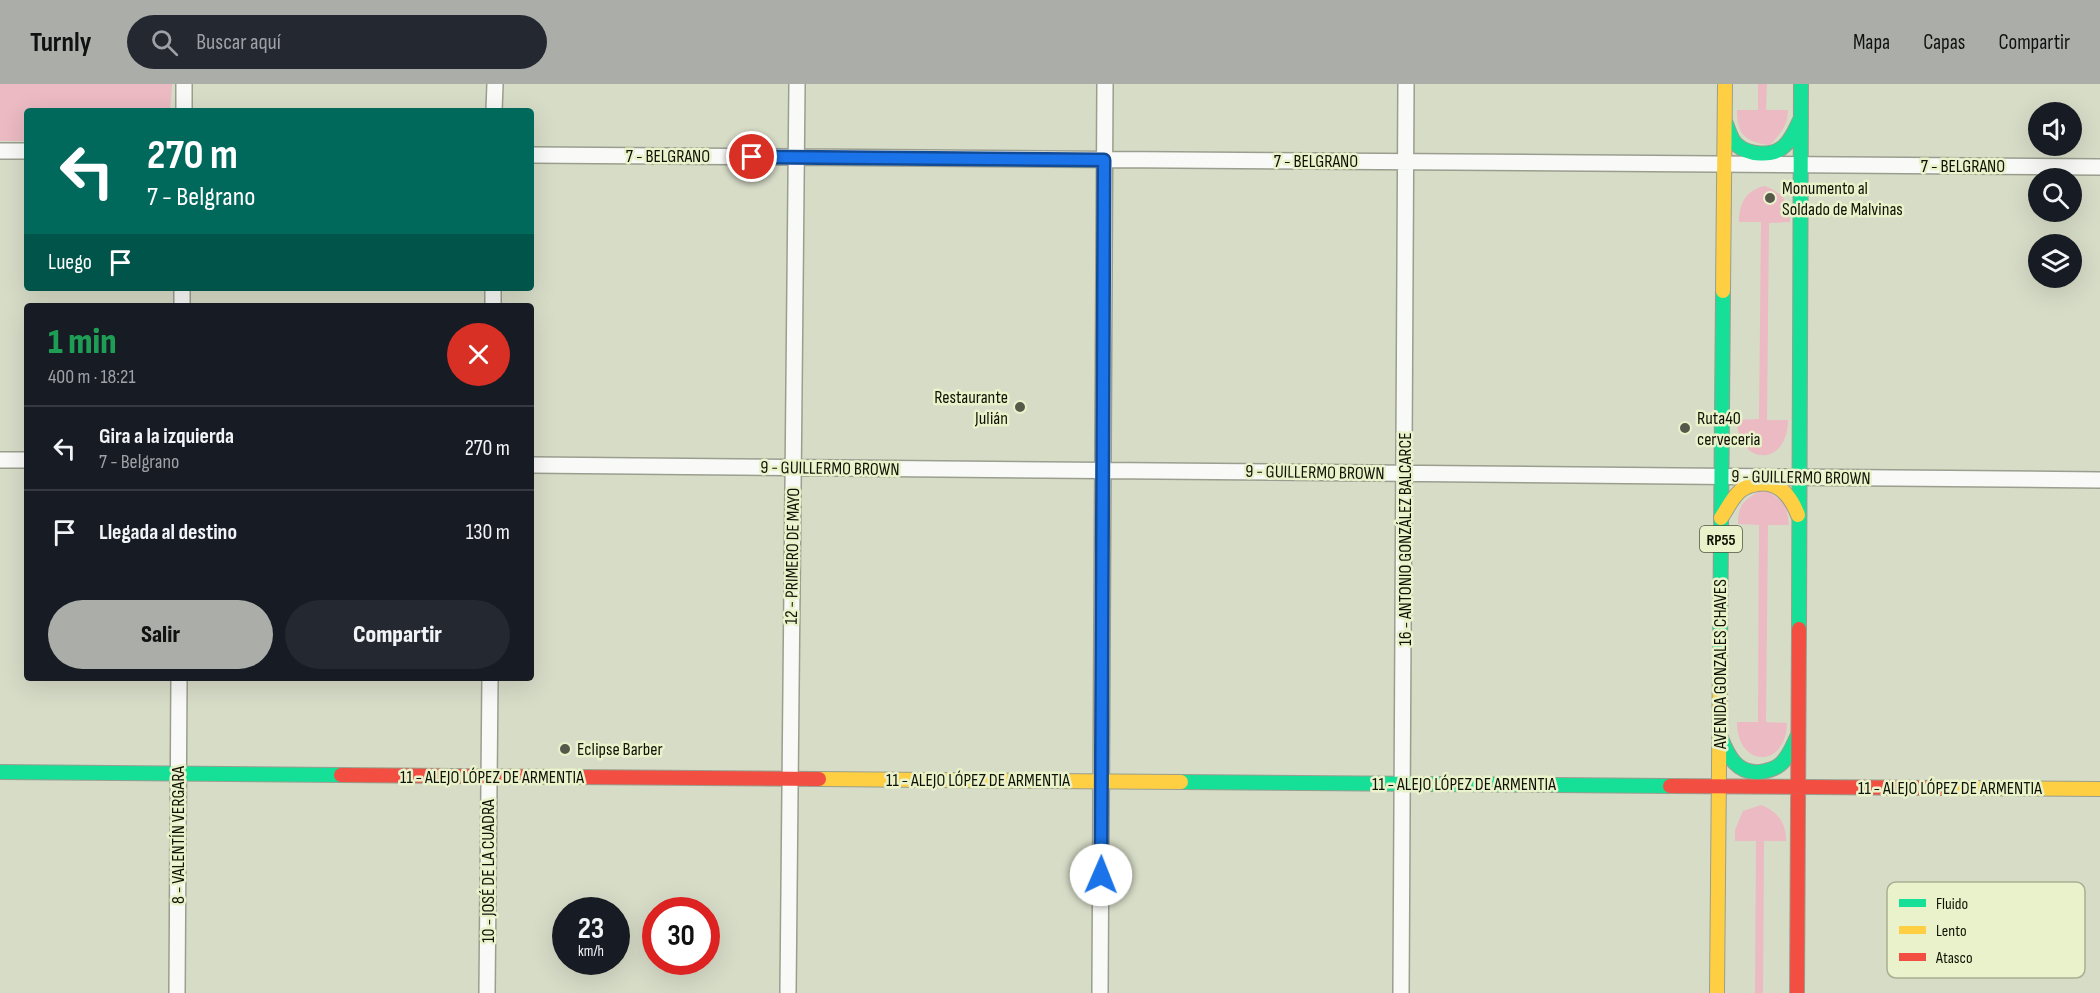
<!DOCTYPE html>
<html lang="es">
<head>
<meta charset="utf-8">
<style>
	:root { --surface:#171b24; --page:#242831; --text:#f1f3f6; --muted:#9ea1a6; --line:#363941; --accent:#abaea8 }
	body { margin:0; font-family:"Sofia Sans Condensed",sans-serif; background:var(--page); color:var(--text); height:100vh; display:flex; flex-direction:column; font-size:22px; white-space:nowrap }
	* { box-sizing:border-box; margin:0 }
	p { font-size:20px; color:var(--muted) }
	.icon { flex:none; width:33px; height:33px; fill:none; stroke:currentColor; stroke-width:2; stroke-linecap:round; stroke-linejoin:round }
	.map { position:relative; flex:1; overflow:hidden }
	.sheet { position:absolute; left:24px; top:219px; width:510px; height:378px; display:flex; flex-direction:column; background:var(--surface); border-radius:6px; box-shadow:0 6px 24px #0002 }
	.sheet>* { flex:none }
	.top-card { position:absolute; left:24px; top:24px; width:510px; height:183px; border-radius:6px; box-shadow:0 6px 24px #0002; background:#00695c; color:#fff; overflow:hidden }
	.fabs { position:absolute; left:2028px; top:18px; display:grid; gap:12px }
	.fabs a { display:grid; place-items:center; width:54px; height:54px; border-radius:50%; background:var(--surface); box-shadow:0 6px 24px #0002; font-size:30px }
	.speed { position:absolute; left:552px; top:813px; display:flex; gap:12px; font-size:30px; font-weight:700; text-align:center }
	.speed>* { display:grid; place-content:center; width:78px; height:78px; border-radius:50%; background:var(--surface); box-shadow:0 6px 24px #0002; line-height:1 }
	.speed small { font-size:15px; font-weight:400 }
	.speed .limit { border:9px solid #d22; background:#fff; color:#111 }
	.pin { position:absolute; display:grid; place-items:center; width:51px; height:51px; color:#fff; margin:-26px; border:3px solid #fff; border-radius:50%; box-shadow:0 2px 6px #0007 }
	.me { position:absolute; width:66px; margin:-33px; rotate:1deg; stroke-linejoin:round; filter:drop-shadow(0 0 4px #0008) }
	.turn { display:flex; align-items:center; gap:21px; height:126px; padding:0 24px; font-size:27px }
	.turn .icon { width:78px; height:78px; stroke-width:2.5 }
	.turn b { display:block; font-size:42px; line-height:51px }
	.then { display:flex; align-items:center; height:57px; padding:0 24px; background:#0003; gap:12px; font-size:22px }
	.round { display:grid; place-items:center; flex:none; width:63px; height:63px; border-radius:32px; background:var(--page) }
	.overview { display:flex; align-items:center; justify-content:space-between; height:102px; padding:0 24px }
	h1 { font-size:36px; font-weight:800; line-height:45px; color:#1e9e55 }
	.button { display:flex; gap:12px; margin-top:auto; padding:12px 24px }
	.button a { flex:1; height:69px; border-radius:36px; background:var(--accent); color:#111; font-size:24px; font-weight:800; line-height:69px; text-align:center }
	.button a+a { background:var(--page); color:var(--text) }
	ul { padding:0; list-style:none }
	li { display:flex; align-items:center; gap:18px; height:84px; padding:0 24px; border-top:2px solid var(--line) }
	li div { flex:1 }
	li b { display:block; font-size:22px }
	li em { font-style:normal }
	header { display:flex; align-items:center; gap:36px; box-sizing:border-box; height:84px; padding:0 30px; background:var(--accent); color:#111 }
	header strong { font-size:28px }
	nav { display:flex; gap:33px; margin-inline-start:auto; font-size:21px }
	.search { width:420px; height:54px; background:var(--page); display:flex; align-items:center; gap:15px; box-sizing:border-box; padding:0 21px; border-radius:33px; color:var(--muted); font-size:22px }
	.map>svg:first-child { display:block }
	.green { fill:#ebbac2 }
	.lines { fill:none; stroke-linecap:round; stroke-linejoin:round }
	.street-casing { stroke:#9a9e8e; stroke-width:18 }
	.fast-casing { stroke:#9a9e8e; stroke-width:16 }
	.slow-casing { stroke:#9a9e8e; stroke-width:16 }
	.jam-casing { stroke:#9a9e8e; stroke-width:16 }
	.street { stroke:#f9faf7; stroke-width:15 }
	.fast { stroke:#16e098; stroke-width:14 }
	.slow { stroke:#ffcf43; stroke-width:14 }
	.jam { stroke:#f24e42; stroke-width:14 }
	.route-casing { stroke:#114b97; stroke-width:15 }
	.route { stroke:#1a73e8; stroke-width:10 }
	.poi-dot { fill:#565949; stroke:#e9f2cb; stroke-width:2 }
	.labels { text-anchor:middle; stroke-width:5; stroke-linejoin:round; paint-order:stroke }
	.shield { fill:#e9f2cb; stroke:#515540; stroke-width:1.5 }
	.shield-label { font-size:16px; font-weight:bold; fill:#101205 }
	.street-label { font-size:18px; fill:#101205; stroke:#e9f2cb }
	.poi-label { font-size:18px; fill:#101205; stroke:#e9f2cb; text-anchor:start }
	.key { fill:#e9f2cb; stroke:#a8af90; stroke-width:1.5 }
	.key-label { font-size:16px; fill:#101205 }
</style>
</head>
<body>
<header>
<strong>Turnly</strong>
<div class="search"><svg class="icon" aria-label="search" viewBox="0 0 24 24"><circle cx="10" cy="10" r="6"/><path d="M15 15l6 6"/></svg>Buscar aquí</div>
<nav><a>Mapa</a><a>Capas</a><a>Compartir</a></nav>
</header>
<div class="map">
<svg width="2100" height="909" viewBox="0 0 2100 909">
	<rect width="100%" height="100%" fill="#d7dcc7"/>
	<!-- green -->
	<path class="green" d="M0 0H172L170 27H27V57H0Z
		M1758 0H1767L1766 26H1788C1787 43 1781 49 1770 61 1745 58 1737 51 1737 26H1758Z
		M1765 102C1783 109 1790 119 1790 138L1769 139 1767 336H1788C1788 383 1738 383 1737 336L1759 335 1761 138H1739C1739 119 1746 106 1765 102Z
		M1764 404 1786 421 1789 441H1768L1766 638 1787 639C1786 685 1737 684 1737 638H1758L1759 441 1738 440C1738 417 1746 416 1764 404Z
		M1761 721C1778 728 1786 738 1786 757H1764L1763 909H1755L1756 757H1735V746L1743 727Z"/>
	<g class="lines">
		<!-- street casing -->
		<g class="street-casing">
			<path id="street" d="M184 27V0
				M494 27 495 0
				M0 67H27
				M531 71 2100 83
				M182 222V204
				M493 222V204
				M0 376H27
				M531 381 2100 396
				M177 909 179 594
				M487 909 490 594
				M788 909 797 0
				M1100 909 1105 0
				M1401 909 1406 0"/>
		</g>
		<!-- fast casing -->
		<g class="fast-casing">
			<path id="fast" d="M1726 40C1729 47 1731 56 1737 61 1748 71 1772 73 1783 63 1792 56 1796 44 1801 34
				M1799 545 1801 0
				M1720 570 1723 207
				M1721 654C1728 672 1737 690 1760 688 1765 687 1773 686 1778 682 1788 676 1793 661 1798 651
				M0 688 341 691
				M1181 698 1670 702"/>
		</g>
		<!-- slow casing -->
		<g class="slow-casing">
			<path id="slow" d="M1723 207 1725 0
				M1721 434C1727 425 1732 414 1740 407 1745 403 1751 401 1757 400 1779 396 1791 413 1798 431
				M819 695 1181 698
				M1940 704 2100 705
				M1717 909 1720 570"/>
		</g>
		<!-- jam casing -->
		<g class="jam-casing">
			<path id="jam" d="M341 691 819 695
				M1670 702 1940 704
				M1797 909 1799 545"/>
		</g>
		<!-- street -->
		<use href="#street" class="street"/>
		<!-- fast -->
		<use href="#fast" class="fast"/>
		<!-- slow -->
		<use href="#slow" class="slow"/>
		<!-- jam -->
		<use href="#jam" class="jam"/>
	</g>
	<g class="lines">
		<!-- route casing -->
		<g class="route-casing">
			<path id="route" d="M752 73 1104 76 1101 791"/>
		</g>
		<!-- route -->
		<use href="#route" class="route"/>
	</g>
	<!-- markers -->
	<g class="poi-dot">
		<circle cx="1770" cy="114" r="6"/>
		<circle cx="1020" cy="323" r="6"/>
		<circle cx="1685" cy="344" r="6"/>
		<circle cx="565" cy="665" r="6"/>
	</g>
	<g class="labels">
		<!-- shield labels -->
		<rect class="shield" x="1700" y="442" width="42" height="26" rx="4.5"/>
		<g class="shield-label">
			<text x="1721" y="461">RP55</text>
		</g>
		<!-- street labels -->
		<g class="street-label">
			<text x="668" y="78">7 - BELGRANO</text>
			<text x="1316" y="83">7 - BELGRANO</text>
			<text x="1963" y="88">7 - BELGRANO</text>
			<text transform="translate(830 384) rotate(1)" y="6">9 - GUILLERMO BROWN</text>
			<text transform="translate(1315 388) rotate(1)" y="6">9 - GUILLERMO BROWN</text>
			<text transform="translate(1801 393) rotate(1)" y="6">9 - GUILLERMO BROWN</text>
			<text transform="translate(1405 455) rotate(-90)" y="6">16 - ANTONIO GONZÁLEZ BALCARCE</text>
			<text transform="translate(792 472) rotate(-89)" y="6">12 - PRIMERO DE MAYO</text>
			<text transform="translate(1720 580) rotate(-90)" y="6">AVENIDA GONZALES CHAVES</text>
			<text x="492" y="699">11 - ALEJO LÓPEZ DE ARMENTIA</text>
			<text x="978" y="702">11 - ALEJO LÓPEZ DE ARMENTIA</text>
			<text x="1464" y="706">11 - ALEJO LÓPEZ DE ARMENTIA</text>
			<text x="1950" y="710">11 - ALEJO LÓPEZ DE ARMENTIA</text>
			<text transform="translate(178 751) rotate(-90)" y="6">8 - VALENTÍN VERGARA</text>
			<text transform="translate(488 787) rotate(-90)" y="6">10 - JOSÉ DE LA CUADRA</text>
		</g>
		<!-- poi labels -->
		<g class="poi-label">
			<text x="1782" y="110">Monumento al<tspan x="1782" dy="21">Soldado de Malvinas</tspan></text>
			<text x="1008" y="319" text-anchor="end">Restaurante<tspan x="1008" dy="21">Julián</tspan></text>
			<text x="1697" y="340">Ruta40<tspan x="1697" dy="21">cerveceria</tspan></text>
			<text x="577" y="671">Eclipse Barber</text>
		</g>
	</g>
	<!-- legend -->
	<rect x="1887" y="798" width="198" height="96" rx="9" class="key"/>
	<rect x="1899" y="815" width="27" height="8" fill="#16e098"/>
	<rect x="1899" y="842" width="27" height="8" fill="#ffcf43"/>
	<rect x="1899" y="869" width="27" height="8" fill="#f24e42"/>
	<g class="key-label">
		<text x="1936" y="825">Fluido</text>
		<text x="1936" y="852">Lento</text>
		<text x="1936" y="879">Atasco</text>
	</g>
</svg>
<div class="fabs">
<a><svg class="icon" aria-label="sound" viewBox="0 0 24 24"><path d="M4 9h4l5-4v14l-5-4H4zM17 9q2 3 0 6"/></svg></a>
<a><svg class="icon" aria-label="search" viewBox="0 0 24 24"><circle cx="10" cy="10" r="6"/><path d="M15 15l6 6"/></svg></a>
<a><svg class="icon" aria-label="layers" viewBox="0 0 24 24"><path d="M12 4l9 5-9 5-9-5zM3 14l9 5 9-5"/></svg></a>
</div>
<div class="speed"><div>23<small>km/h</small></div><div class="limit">30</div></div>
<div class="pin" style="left:752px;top:73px;background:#d93025"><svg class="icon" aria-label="arrive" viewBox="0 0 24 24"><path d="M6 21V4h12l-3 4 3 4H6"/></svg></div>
<svg class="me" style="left:1101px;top:791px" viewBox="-20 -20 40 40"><circle r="19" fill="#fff"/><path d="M0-13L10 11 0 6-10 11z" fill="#1a73e8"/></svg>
<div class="top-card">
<div class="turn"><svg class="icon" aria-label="left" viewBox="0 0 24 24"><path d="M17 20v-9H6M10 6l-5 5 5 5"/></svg><div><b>270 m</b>7 - Belgrano</div></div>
<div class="then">Luego<svg class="icon" aria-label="arrive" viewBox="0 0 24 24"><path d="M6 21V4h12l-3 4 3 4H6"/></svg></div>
</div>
<section class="sheet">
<div class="overview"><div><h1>1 min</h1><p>400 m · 18:21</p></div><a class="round" style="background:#d93025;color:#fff"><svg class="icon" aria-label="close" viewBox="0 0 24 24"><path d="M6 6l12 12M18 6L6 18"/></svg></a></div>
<ul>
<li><svg class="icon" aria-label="left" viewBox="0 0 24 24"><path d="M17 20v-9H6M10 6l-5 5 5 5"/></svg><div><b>Gira a la izquierda</b><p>7 - Belgrano</p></div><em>270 m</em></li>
<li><svg class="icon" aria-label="arrive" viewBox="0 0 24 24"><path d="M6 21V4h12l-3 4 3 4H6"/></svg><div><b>Llegada al destino</b></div><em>130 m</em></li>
</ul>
<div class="button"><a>Salir</a><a>Compartir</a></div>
</section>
</div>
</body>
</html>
